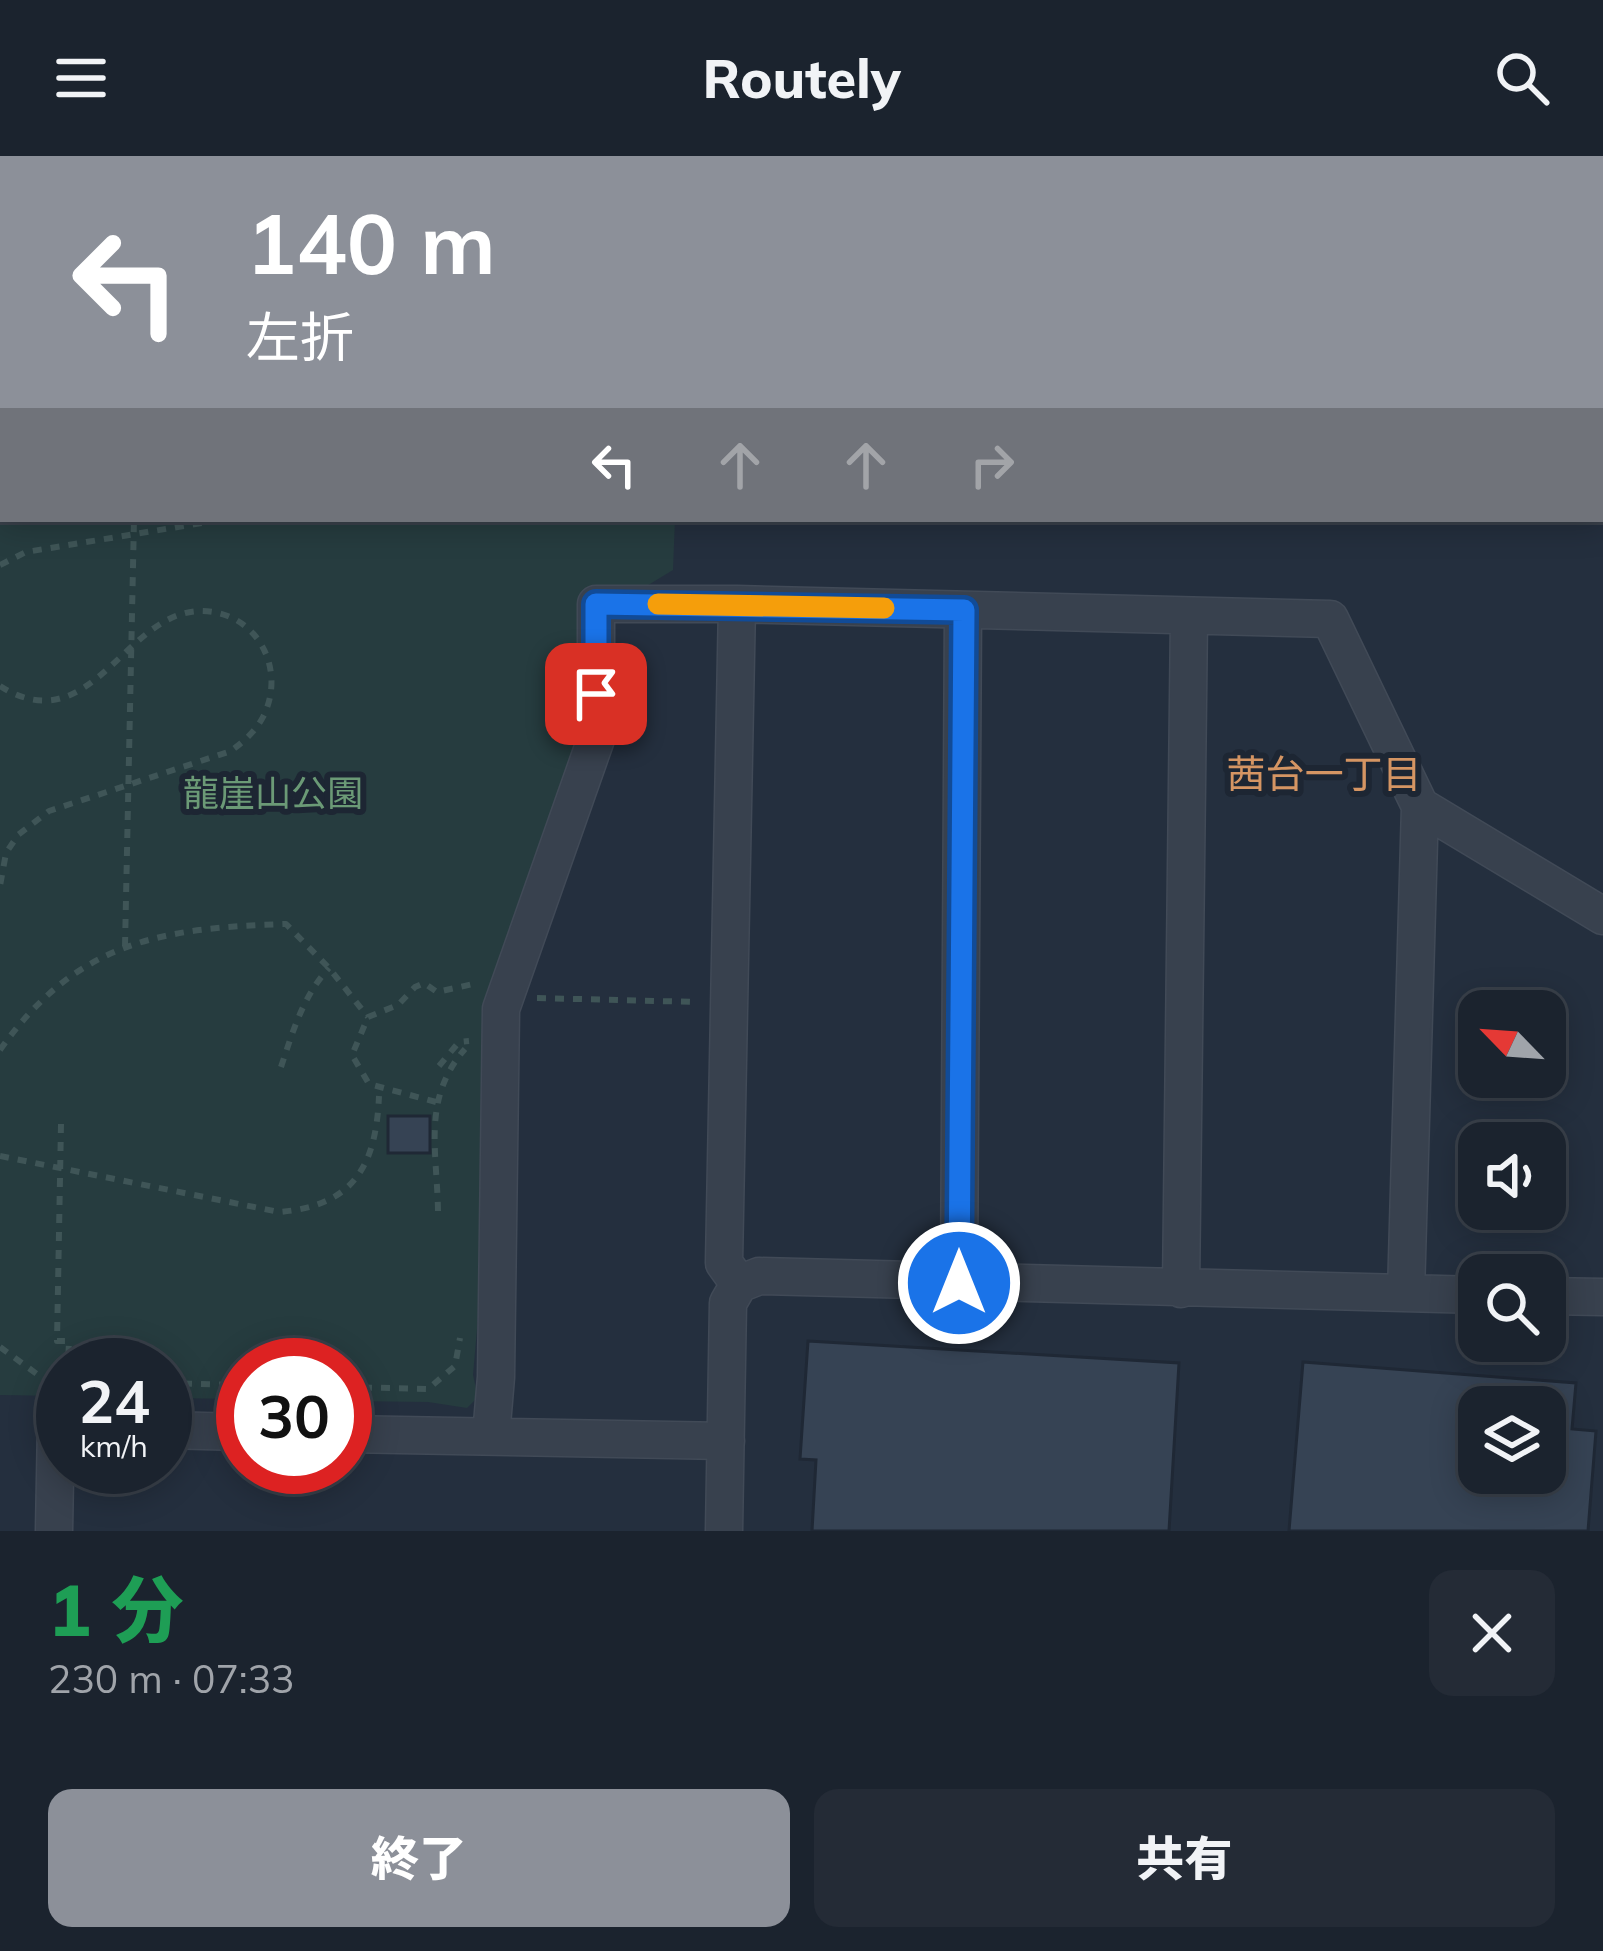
<!DOCTYPE html>
<html lang="ja">
<head>
<meta charset="utf-8">
<style>
	:root { --surface:#1b232e; --page:#242b36; --text:#f1f3f6; --muted:#a0a4aa; --line:#39404a; --accent:#8c9099 }
	body { margin:0; font-family:Mulish,"Noto Sans JP",sans-serif; background:var(--page); color:var(--text); height:100vh; display:flex; flex-direction:column; font-size:45px; white-space:nowrap }
	* { box-sizing:border-box; margin:0 }
	p { font-size:39px; color:var(--muted) }
	.icon { flex:none; width:66px; height:66px; fill:none; stroke:currentColor; stroke-width:2; stroke-linecap:round; stroke-linejoin:round }
	.map { position:relative; height:1375px; overflow:hidden }
	.drawer { display:flex; flex-direction:column; background:var(--surface); flex:1 }
	.drawer>* { flex:none }
	.guide { position:absolute; left:0px; top:0px; width:1605px; height:366px; box-shadow:0 6px 30px #0003,0 0 0 3px var(--line); background:#8c9099; color:#fff; overflow:hidden }
	.needle { width:78px; rotate:295deg }
	.controls { position:absolute; left:1458px; top:834px; display:grid; gap:24px }
	.controls a { display:grid; place-items:center; width:108px; height:108px; border-radius:24px; background:var(--surface); box-shadow:0 6px 30px #0003,0 0 0 3px var(--line); font-size:60px }
	.speed { position:absolute; left:36px; top:1182px; display:flex; gap:24px; font-size:60px; font-weight:700; text-align:center }
	.speed>* { display:grid; place-content:center; width:156px; height:156px; border-radius:50%; background:var(--surface); box-shadow:0 6px 30px #0003,0 0 0 3px var(--line); line-height:1 }
	.speed small { font-size:30px; font-weight:400 }
	.speed .limit { border:18px solid #d22; background:#fff; color:#111 }
	.pin { position:absolute; display:grid; place-items:center; width:102px; height:102px; color:#fff; margin:-51px; border-radius:24px; box-shadow:0 6px 18px #0006 }
	.me { position:absolute; width:132px; margin:-66px; rotate:0deg; stroke-linejoin:round; filter:drop-shadow(0 0 9px #0008) }
	.turn { display:flex; align-items:center; gap:42px; height:252px; padding:0 48px; font-size:54px }
	.turn .icon { width:156px; height:156px; stroke-width:2.5 }
	.turn b { display:block; font-size:84px; line-height:102px }
	.lanes { display:flex; align-items:center; height:114px; padding:0 48px; background:#0003; justify-content:center; gap:60px; direction:ltr }
	.lanes .off { opacity:.35 }
	.round { display:grid; place-items:center; flex:none; width:126px; height:126px; border-radius:24px; background:var(--page) }
	.overview { display:flex; align-items:center; justify-content:space-between; height:204px; padding:0 48px }
	h1 { font-size:72px; font-weight:800; line-height:90px; color:#1e9e55 }
	.cta { display:flex; gap:24px; margin-top:auto; padding:24px 48px }
	.cta a { flex:1; height:138px; border-radius:24px; background:var(--accent); color:#fff; font-size:48px; font-weight:800; line-height:138px; text-align:center }
	.cta a+a { background:var(--page); color:var(--text) }
	header { display:flex; justify-content:space-between; align-items:center; height:156px; padding:0 48px; background:var(--surface); font-size:54px; font-weight:800 }
	.map>svg:first-child { display:block }
	.green { fill:#263c3f }
	.building { fill:#364354; stroke:#1f2835; stroke-width:3; fill-rule:evenodd }
	.lines { fill:none; stroke-linecap:round; stroke-linejoin:round }
	.minor-casing { stroke:#414a57; stroke-width:39 }
	.primary-casing { stroke:#414a57; stroke-width:60 }
	.path { stroke:#3f5557; stroke-width:6; stroke-dasharray:9 9; stroke-linecap:butt }
	.minor { stroke:#38414e; stroke-width:36 }
	.primary { stroke:#56606e; stroke-width:57 }
	.route-casing { stroke:#114b97; stroke-width:30 }
	.route { stroke:#1a73e8; stroke-width:21 }
	.slow { stroke:#f59e0b; stroke-width:21 }
	.labels { text-anchor:middle; stroke-width:12; stroke-linejoin:round; paint-order:stroke }
	.park-label { font-size:36px; fill:#6b9a76; stroke:#1d2633 }
	.neighbourhood-label { font-size:39px; fill:#d59563; stroke:#1d2633 }
</style>
</head>
<body>
<header><svg class="icon" aria-label="menu" viewBox="0 0 24 24"><path d="M4 6h16M4 12h16M4 18h16"/></svg>Routely<svg class="icon" aria-label="search" viewBox="0 0 24 24"><circle cx="10" cy="10" r="6"/><path d="M15 15l6 6"/></svg></header>
<div class="map">
<svg width="1603" height="1375" viewBox="0 0 1603 1375">
	<rect width="100%" height="100%" fill="#242f3e"/>
	<!-- green -->
	<path class="green" d="M0 0 67 3H3V363H675L673 414 640 434 585 436 579 590 535 710 480 1139 473 1219 478 1241 467 1252 428 1246 345 1245V1209H243V1243L165 1242V1209H63V1240L0 1239Z"/>
	<!-- building -->
	<path class="building" d="M388 960H430V997H388Z
		M808 1185 1179 1207 1169 1375H812L816 1304 800 1303Z
		M1303 1206 1576 1227 1572 1273 1596 1275 1588 1375H1289ZM1479 1251H1545V1317H1479Z"/>
	<g class="lines">
		<!-- minor casing -->
		<g class="minor-casing">
			<path id="minor" d="M959 1127 963 454
				M739 1128 759 1120 1479 1139
				M1181 1133 1189 460
				M1406 1137 1420 650 1603 760
				M1545 1140 1603 1141
				M165 1274 243 1276
				M345 1278 726 1285
				M491 1280 496 1221 501 853 596 583V448H737L1330 463 1420 650
				M54 1375 56 1268 63 1269
				M724 1375 728 1147 739 1128 724 1107 737 448"/>
		</g>
		<!-- primary casing -->
		<g class="primary-casing">
			<path id="primary" d="M1354 0 1360 3
				M1602 159 1603 160"/>
		</g>
		<!-- path -->
		<path class="path" d="M589 0 617 3
			M382 3 384 0
			M624 3 632 0
			M0 300 3 301
			M0 409 26 396 226 363
			M0 530C92 588 125 454 202 455 258 456 287 514 263 561 255 576 244 585 231 595L49 655 18 679 6 697 0 730
			M125 790 134 363
			M537 842 698 846
			M0 894C77 785 161 772 286 768L329 812 368 861
			M439 910 459 886 469 885
			M281 911C293 875 303 840 329 812
			M436 946 369 928 352 899 368 861 398 849 415 831 424 827 437 836 473 828
			M61 968 57 1185H69L68 1209
			M0 1000 279 1056C353 1050 376 1011 379 940
			M438 1055C437 994 422 942 465 893
			M0 1191 45 1224 63 1225
			M165 1227 243 1229
			M345 1231 428 1233 455 1210 460 1182"/>
		<!-- minor -->
		<use href="#minor" class="minor"/>
		<!-- primary -->
		<use href="#primary" class="primary"/>
	</g>
	<g class="lines">
		<!-- route casing -->
		<g class="route-casing">
			<path id="route" d="M596 538V448L964 454 959 1127"/>
		</g>
		<!-- route -->
		<use href="#route" class="route"/>
		<!-- slow -->
		<path class="slow" d="M658 448 884 452"/>
	</g>
	<g class="labels">
		<!-- park labels -->
		<g class="park-label">
			<text x="273" y="650">龍崖山公園</text>
		</g>
		<!-- neighbourhood labels -->
		<g class="neighbourhood-label">
			<text x="1324" y="632">茜台一丁目</text>
		</g>
	</g>
</svg>
<div class="controls">
<a><svg class="needle" viewBox="-14 -14 28 28"><path d="M0-13l5 13h-10z" fill="#e53935"/><path d="M0 13l5-13h-10z" fill="#a0a4aa"/></svg></a>
<a><svg class="icon" aria-label="sound" viewBox="0 0 24 24"><path d="M4 9h4l5-4v14l-5-4H4zM17 9q2 3 0 6"/></svg></a>
<a><svg class="icon" aria-label="search" viewBox="0 0 24 24"><circle cx="10" cy="10" r="6"/><path d="M15 15l6 6"/></svg></a>
<a><svg class="icon" aria-label="layers" viewBox="0 0 24 24"><path d="M12 4l9 5-9 5-9-5zM3 14l9 5 9-5"/></svg></a>
</div>
<div class="speed"><div>24<small>km/h</small></div><div class="limit">30</div></div>
<div class="pin" style="left:596px;top:538px;background:#d93025"><svg class="icon" aria-label="arrive" viewBox="0 0 24 24"><path d="M6 21V4h12l-3 4 3 4H6"/></svg></div>
<svg class="me" style="left:959px;top:1127px" viewBox="-20 -20 40 40"><circle r="17" fill="#1a73e8" stroke="#fff" stroke-width="3"/><path d="M0-11L8 9 0 5-8 9z" fill="#fff"/></svg>
<div class="guide">
<div class="turn"><svg class="icon" aria-label="left" viewBox="0 0 24 24"><path d="M17 20v-9H6M10 6l-5 5 5 5"/></svg><div><b>140 m</b>左折</div></div>
<div class="lanes"><svg class="icon" aria-label="left" viewBox="0 0 24 24"><path d="M17 20v-9H6M10 6l-5 5 5 5"/></svg><svg class="icon off" aria-label="ahead" viewBox="0 0 24 24"><path d="M12 20V5M6 11l6-6 6 6"/></svg><svg class="icon off" aria-label="ahead" viewBox="0 0 24 24"><path d="M12 20V5M6 11l6-6 6 6"/></svg><svg class="icon off" aria-label="right" viewBox="0 0 24 24"><path d="M7 20v-9h11M14 6l5 5-5 5"/></svg></div>
</div>
</div>
<section class="drawer">
<div class="overview"><div><h1>1 分</h1><p>230 m · 07:33</p></div><a class="round"><svg class="icon" aria-label="close" viewBox="0 0 24 24"><path d="M6 6l12 12M18 6L6 18"/></svg></a></div>
<div class="cta"><a>終了</a><a>共有</a></div>
</section>
</body>
</html>
